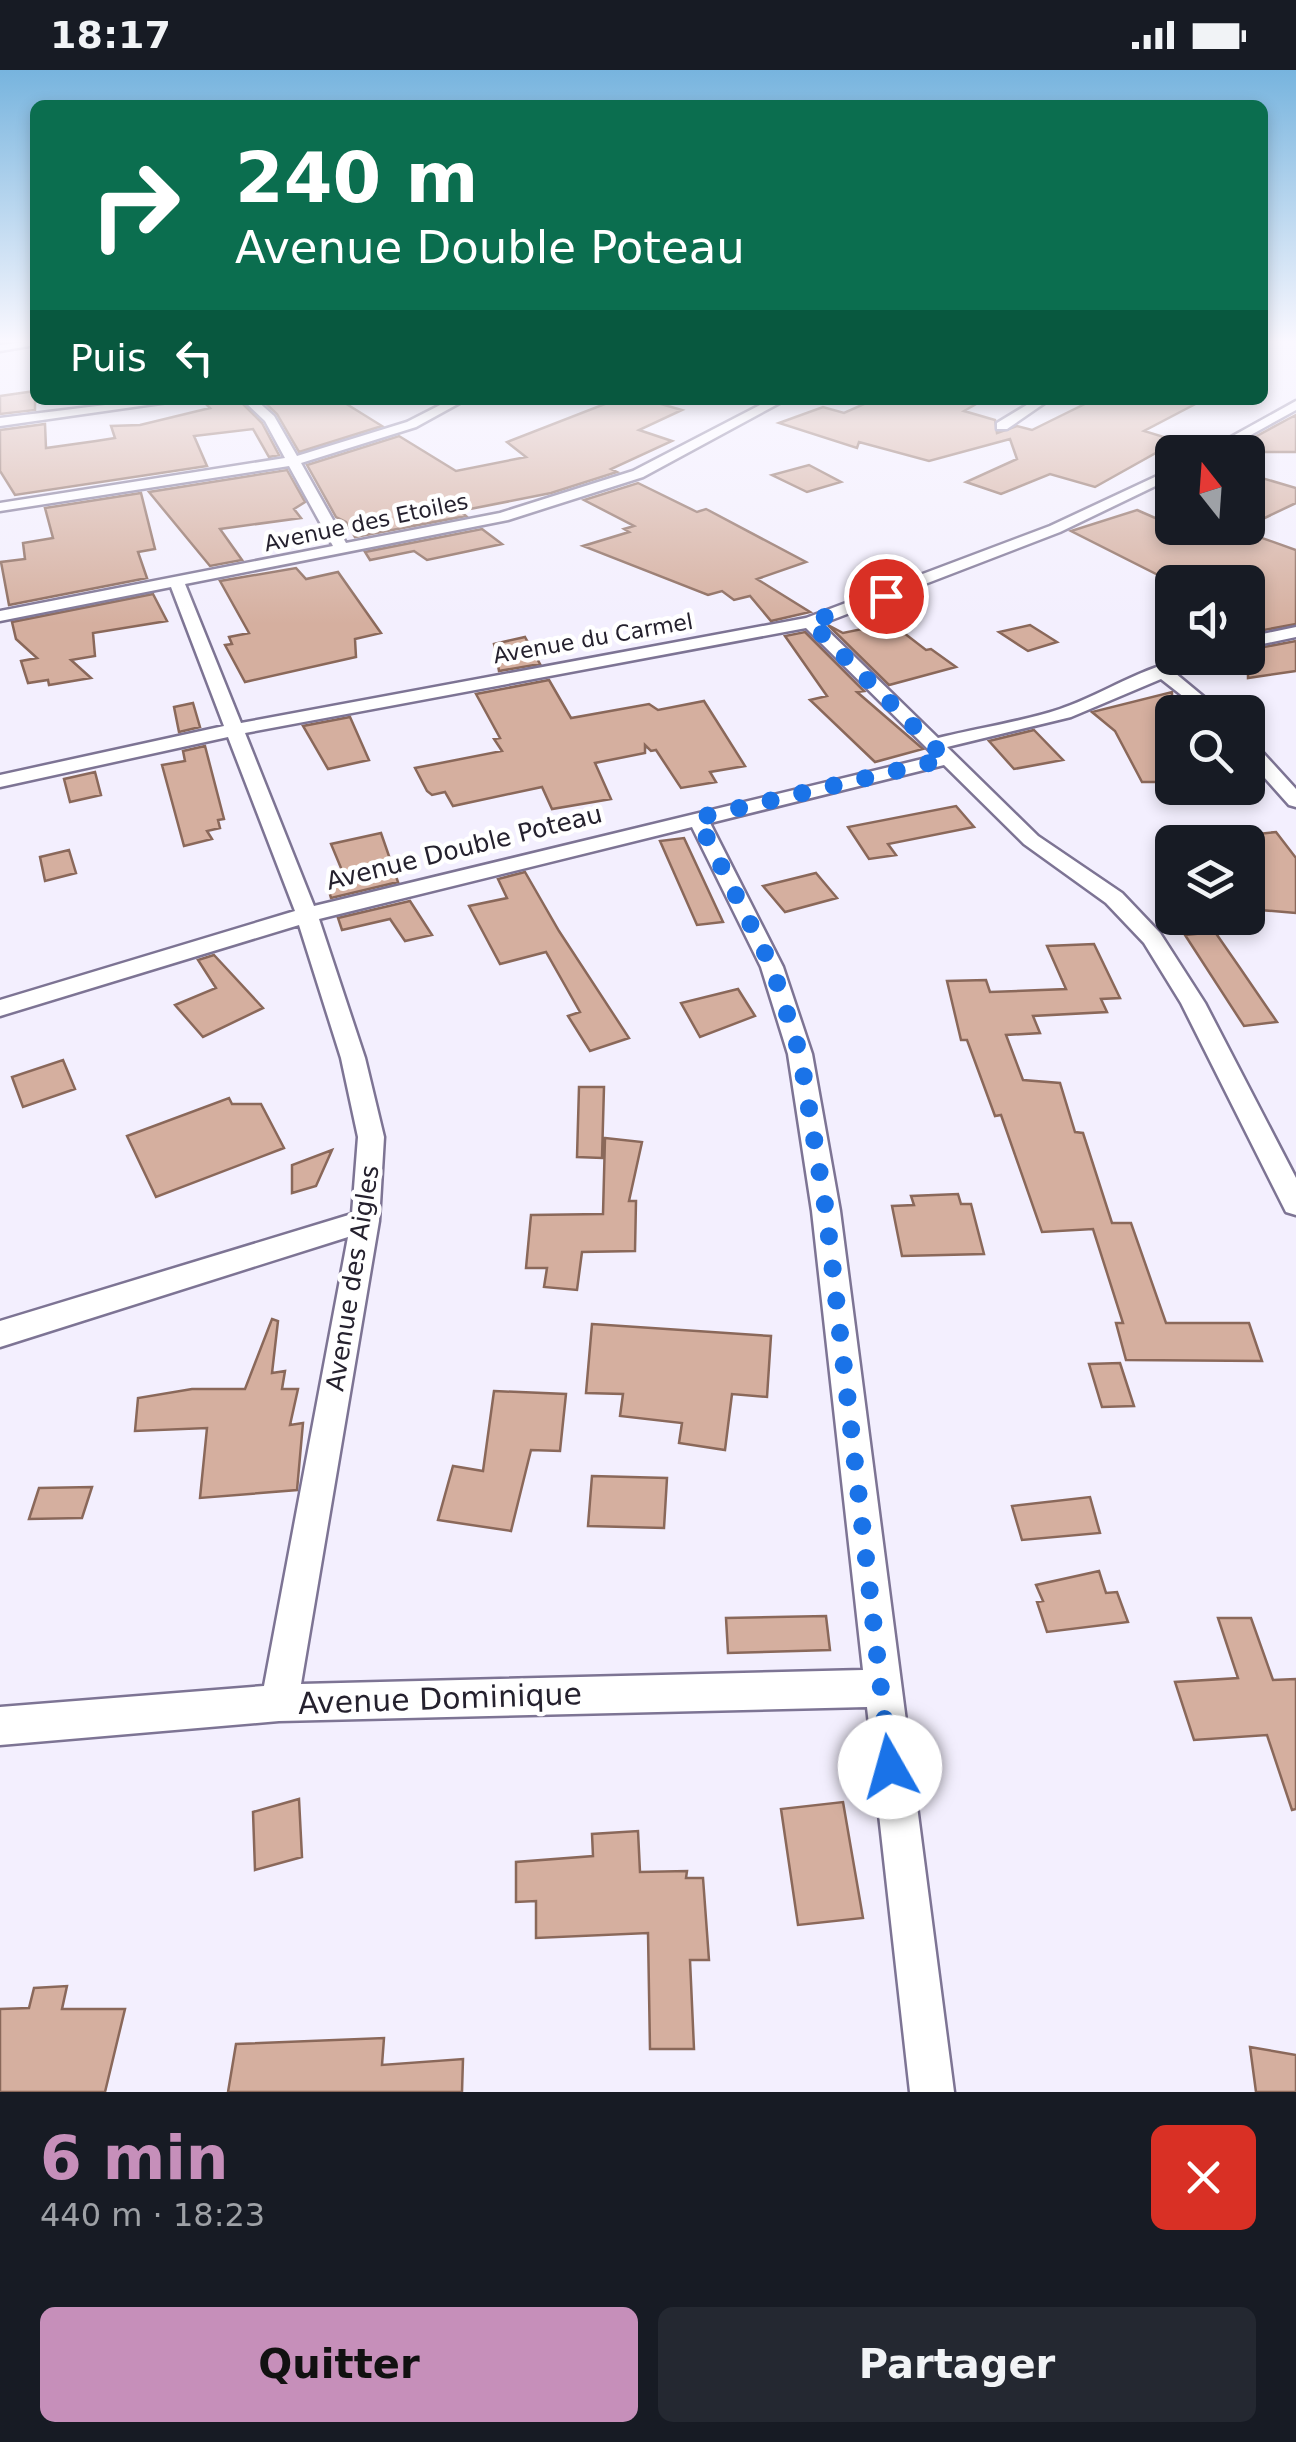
<!DOCTYPE html>
<html lang="fr">
<head>
<meta charset="utf-8">
<style>
	:root { --surface:#171b24; --page:#242831; --text:#f1f3f6; --muted:#9ea1a6; --accent:#c68fba }
	body { margin:0; font-family:"DejaVu Sans",sans-serif; background:var(--page); color:var(--text); height:100vh; display:flex; flex-direction:column; font-size:38px; white-space:nowrap }
	* { box-sizing:border-box; margin:0 }
	p { font-size:32px; color:var(--muted) }
	.icon { flex:none; width:55px; height:55px; fill:none; stroke:currentColor; stroke-width:2; stroke-linecap:round; stroke-linejoin:round }
	.map { position:relative; height:2022px; overflow:hidden }
	.panel { display:flex; flex-direction:column; background:var(--surface); flex:1 }
	.panel>* { flex:none }
	.banner { position:absolute; left:30px; top:30px; width:1238px; height:305px; border-radius:15px; box-shadow:0 5px 15px #0003; background:#0b6e4f; color:#fff; overflow:hidden }
	.needle { width:65px; rotate:343deg }
	.fabs { position:absolute; left:1155px; top:365px; display:grid; gap:20px }
	.fabs a { display:grid; place-items:center; width:110px; height:110px; border-radius:15px; background:var(--surface); box-shadow:0 5px 15px #0003; font-size:50px }
	.pin { position:absolute; display:grid; place-items:center; width:85px; height:85px; color:#fff; margin:-42px; border:5px solid #fff; border-radius:50%; box-shadow:0 2px 10px #0007 }
	.me { position:absolute; width:110px; margin:-55px; rotate:353deg; stroke-linejoin:round; filter:drop-shadow(0 0 8px #0008) }
	.turn { display:flex; align-items:center; gap:35px; height:210px; padding:0 40px; font-size:45px }
	.turn .icon { width:130px; height:130px; stroke-width:2.5 }
	.turn b { display:block; font-size:70px; line-height:85px }
	.then { display:flex; align-items:center; height:95px; padding:0 40px; background:#0003; gap:20px; font-size:38px }
	.round { display:grid; place-items:center; flex:none; width:105px; height:105px; border-radius:15px; background:var(--page) }
	.headline { display:flex; align-items:center; justify-content:space-between; height:170px; padding:0 40px }
	h1 { font-size:60px; font-weight:600; line-height:75px; color:var(--accent) }
	.cta { display:flex; gap:20px; margin-top:auto; padding:20px 40px }
	.cta a { flex:1; height:115px; border-radius:15px; background:var(--accent); color:#111; font-size:40px; font-weight:600; line-height:115px; text-align:center }
	.cta a+a { background:var(--page); color:var(--text) }
	.status { display:flex; justify-content:space-between; align-items:center; height:70px; padding:0 50px; background:var(--surface); direction:ltr }
	.status svg { height:28px; fill:currentColor }
	.map>svg:first-child { display:block }
	.building { fill:#d5af9f; stroke:#8a685a; stroke-width:2.5 }
	.lines { fill:none; stroke-linecap:round; stroke-linejoin:round }
	.minor-casing { stroke:#7d7494; stroke-width:5 }
	.minor { fill:#fff; fill-rule:evenodd }
	.route { stroke:#1a73e8; stroke-width:18; stroke-dasharray:0 32.4 }
	.labels { text-anchor:middle; stroke-width:9; stroke-linejoin:round; paint-order:stroke }
	.far-street-label { font-size:22px; fill:#25212e; stroke:#fff }
	.street-label { font-size:25px; fill:#25212e; stroke:#fff }
	.near-street-label { font-size:30px; fill:#25212e; stroke:#fff }
</style>
</head>
<body>
<div class="status"><b>18:17</b><svg viewBox="0 0 49 12"><path d="M0 12V9h3v3zM5 12V6h3v6zM10 12V3h3v9zM15 12V0h3v12zM26 1h20v11H26zM47 4h2v5h-2z"/></svg></div>
<div class="map">
<svg width="1296" height="2022" viewBox="0 0 1296 2022">
	<rect width="100%" height="100%" fill="#f3effe"/>
	<!-- building -->
	<path class="building" d="M35 321V340L0 344V326Z
		M202 330H239L262 353 279 385 269 387 253 359 194 366 207 396 15 425 0 401V360L45 354 46 378 96 371 115 368 111 356 140 355 210 338Z
		M262 330H340L382 356 299 382 277 344Z
		M615 330H647L682 340 639 360 672 371 611 399 617 402 551 423 460 441 466 446 355 467 346 452 336 447 307 395 399 366 456 401 526 387 507 372Z
		M873 330H983L964 341 995 350 997 363 1017 356 1032 360 1093 330H1203L1144 361 1177 371 1095 417 1050 404 1001 424 966 412 1017 389 1010 369 929 391 859 372 857 378 779 353 823 337 844 343Z
		M1296 345V382H1227L1290 348Z
		M809 395 841 412 807 422 772 405Z
		M287 400 305 432 294 439 301 448 220 459 242 490 210 496 149 422Z
		M1248 404 1296 418V433L1248 456Z
		M638 413 697 442 706 439 806 492 757 509 810 542 771 551 750 526 734 530 722 521 708 525 583 476 629 462 624 459 634 456 584 430Z
		M141 423 155 479 138 482 147 508 9 535 1 492 25 489 23 473 53 468 45 438Z
		M1137 440 1194 465 1215 461 1248 473V463L1296 480V554L1248 563V512H1172L1071 461Z
		M482 459 502 474 427 490 414 481 370 490 365 482Z
		M296 498 306 509 338 502 381 563 355 569 356 587 245 612 225 575 232 574 229 567 249 563 220 511Z
		M153 524 167 551 93 563 95 586 71 590 91 608 49 615 48 610 28 613 21 591 37 588 16 569 12 552Z
		M891 553 926 580 931 579 956 597 889 615 828 555 843 563Z
		M1030 555 1057 572 1028 581 999 562Z
		M805 562 864 621 857 622 923 679 875 692 810 630 827 626 785 566Z
		M525 567 540 594 499 601 494 574Z
		M1296 571V601L1248 608V580Z
		M549 610 571 648 649 634 658 640 704 631 745 696 710 702 716 712 681 718 656 680 651 681 645 675V683L595 693 611 729 552 739 542 717 453 736 445 722 432 725 427 721 415 698 502 681 494 669 500 668 476 624Z
		M1172 622V712H1142L1115 661 1092 642Z
		M193 633 200 657 179 662 174 637Z
		M350 647 369 690 328 699 303 656Z
		M1034 660 1063 690 1014 699 989 671Z
		M205 676 224 749 218 750 220 758 207 761 212 769 184 776 162 695 185 691 183 681Z
		M95 702 101 725 70 732 64 709Z
		M956 736 974 757 888 774 896 785 869 789 848 757Z
		M1276 762 1296 788V843L1260 840 1248 797V772H1240L1238 766Z
		M381 763 398 812 331 828 327 814 346 810 331 774Z
		M684 768 723 852 697 855 660 771Z
		M69 780 76 803 45 811 40 787Z
		M525 802 559 861 629 968 590 981 568 946 580 942 546 882 500 894 469 836 507 828 498 809Z
		M816 803 837 828 785 842 763 816Z
		M410 831 432 865 405 871 390 849 342 860 338 848Z
		M1215 862 1240 898 1277 952 1244 956 1185 865Z
		M1094 874 1120 928 1101 929 1107 942 1033 946 1040 963 1006 965 1023 1010 1060 1013 1075 1062 1083 1063 1112 1153H1131L1166 1253H1249L1262 1291 1126 1290 1116 1253H1123L1093 1159 1042 1162 1001 1045 995 1046 967 970H961L947 911 986 910 990 922 1066 919 1047 876Z
		M214 885 263 938 203 967 175 935 216 918 198 890Z
		M738 919 755 946 700 967 681 933Z
		M63 990 75 1019 23 1037 12 1007Z
		M579 1017H604L602 1088 577 1087Z
		M229 1028 232 1034H261L284 1078 156 1127 127 1066Z
		M605 1068 642 1072 629 1131H636L635 1181 582 1182 577 1220 544 1217 547 1198H526L531 1145 603 1144Z
		M332 1080 316 1116 292 1123V1095Z
		M958 1124 961 1134H971L984 1184 902 1186 892 1136 914 1135 911 1126Z
		M272 1249 278 1251 272 1303 285 1301 282 1319H298L290 1355 303 1353 297 1420 200 1428 207 1358 135 1361 138 1328 192 1319H245Z
		M592 1254 771 1266 767 1327 732 1324 725 1380 679 1373 682 1353 620 1346 623 1324 586 1323Z
		M1120 1293 1134 1336 1102 1337 1089 1294Z
		M494 1321 566 1324 560 1381 531 1380 511 1461 438 1450 453 1396 483 1401Z
		M592 1406 667 1408 664 1458 588 1456Z
		M92 1417 82 1448 29 1449 39 1418Z
		M1090 1427 1100 1463 1022 1470 1012 1436Z
		M1099 1501 1106 1523 1117 1522 1128 1552 1047 1562 1037 1532 1043 1531 1036 1515Z
		M826 1546 830 1580 728 1583 726 1548Z
		M1218 1548H1251L1273 1610 1296 1609V1739L1292 1740 1267 1665 1194 1670 1175 1612 1238 1608Z
		M299 1729 302 1787 255 1800 253 1742Z
		M843 1732 863 1848 798 1855 781 1739Z
		M638 1761 640 1802 687 1801 686 1808H703L709 1890H690L694 1979H650L648 1863 536 1868V1831L516 1832V1792L593 1786 592 1764Z
		M67 1916 62 1939H125L105 2022H0V1939L29 1938 34 1918Z
		M384 1968 382 1995 463 1989 462 2022H228L236 1974Z
		M1250 1977 1296 1985V2022H1256Z"/>
	<g class="lines">
		<!-- minor casing -->
		<g class="minor-casing">
			<path id="minor" d="M35 271V275L0 281V275Z
				M146 330H182L0 356V348Z
				M243 330H256L274 346 297 386 407 352 450 330H465L416 357 301 393 346 473 500 443 633 401 770 330H785L643 407 508 450 185 514 241 653 806 548 1050 456 1172 399V408L1060 462 821 554 938 668C978 658 1021 652 1060 639 1108 623 1154 588 1204 588L1175 603 1222 642H1203L1161 609 1071 647 947 677 1038 766 1122 823 1160 863 1205 933 1296 1108V1145L1286 1142 1181 933 1144 873 1106 833 1024 774 944 695 710 753 783 897 812 984 840 1141 954 2022H910L867 1637 279 1651 0 1675V1637L264 1616 348 1167 0 1277V1251L352 1144 358 1067 341 988 299 855 0 946V930L295 841 228 667 0 717V705L224 656 171 517 0 551V541L333 476 289 396 0 441V433L285 388 265 351ZM806 558 935 686 314 836 245 663ZM692 757 761 897 788 984 812 1141 863 1600 301 1614 379 1151 384 1067 365 988 319 849Z
				M1035 330H1049L1007 359H997V353Z
				M1296 331V340L1220 382H1204Z
				M1296 557V567L1248 577V567Z
				M1248 672 1255 674 1296 719V737L1289 735 1248 689Z"/>
		</g>
		<!-- minor -->
		<use href="#minor" class="minor"/>
	</g>
	<!-- sky -->
	<linearGradient id="sky" x2="0" y2="1"><stop stop-color="#77b4de"/><stop offset="0.49" stop-color="#faf8ff"/><stop offset="1" stop-color="#faf8ff" stop-opacity="0"/></linearGradient>
	<rect width="1296" height="554" fill="url(#sky)"/>
	<g class="lines">
		<!-- route -->
		<path class="route" d="M886 526 810 552 946 689 697 748 772 897 800 984 826 1141 890 1697"/>
	</g>
	<g class="labels">
		<!-- far-street labels -->
		<g class="far-street-label">
			<text transform="translate(366 452) rotate(-12)" y="8">Avenue des Etoiles</text>
			<text transform="translate(593 568) rotate(-10)" y="8">Avenue du Carmel</text>
		</g>
		<!-- street labels -->
		<g class="street-label">
			<text transform="translate(464 777) rotate(-14)" y="9">Avenue Double Poteau</text>
			<text transform="translate(352 1208) rotate(-81)" y="9">Avenue des Aigles</text>
		</g>
		<!-- near-street labels -->
		<g class="near-street-label">
			<text transform="translate(440 1629) rotate(-2)" y="10">Avenue Dominique</text>
		</g>
	</g>
</svg>
<div class="fabs">
<a><svg class="needle" viewBox="-14 -14 28 28"><path d="M0-13l5 13h-10z" fill="#e53935"/><path d="M0 13l5-13h-10z" fill="#9ea1a6"/></svg></a>
<a><svg class="icon" aria-label="sound" viewBox="0 0 24 24"><path d="M4 9h4l5-4v14l-5-4H4zM17 9q2 3 0 6"/></svg></a>
<a><svg class="icon" aria-label="search" viewBox="0 0 24 24"><circle cx="10" cy="10" r="6"/><path d="M15 15l6 6"/></svg></a>
<a><svg class="icon" aria-label="layers" viewBox="0 0 24 24"><path d="M12 4l9 5-9 5-9-5zM3 14l9 5 9-5"/></svg></a>
</div>
<div class="pin" style="left:886px;top:526px;background:#d93025"><svg class="icon" aria-label="arrive" viewBox="0 0 24 24"><path d="M6 21V4h12l-3 4 3 4H6"/></svg></div>
<svg class="me" style="left:890px;top:1697px" viewBox="-20 -20 40 40"><circle r="19" fill="#fff"/><path d="M0-13L10 11 0 6-10 11z" fill="#1a73e8"/></svg>
<div class="banner">
<div class="turn"><svg class="icon" aria-label="right" viewBox="0 0 24 24"><path d="M7 20v-9h11M14 6l5 5-5 5"/></svg><div><b>240 m</b>Avenue Double Poteau</div></div>
<div class="then">Puis<svg class="icon" aria-label="left" viewBox="0 0 24 24"><path d="M17 20v-9H6M10 6l-5 5 5 5"/></svg></div>
</div>
</div>
<section class="panel">
<div class="headline"><div><h1>6 min</h1><p>440 m · 18:23</p></div><a class="round" style="background:#d93025;color:#fff"><svg class="icon" aria-label="close" viewBox="0 0 24 24"><path d="M6 6l12 12M18 6L6 18"/></svg></a></div>
<div class="cta"><a>Quitter</a><a>Partager</a></div>
</section>
</body>
</html>
